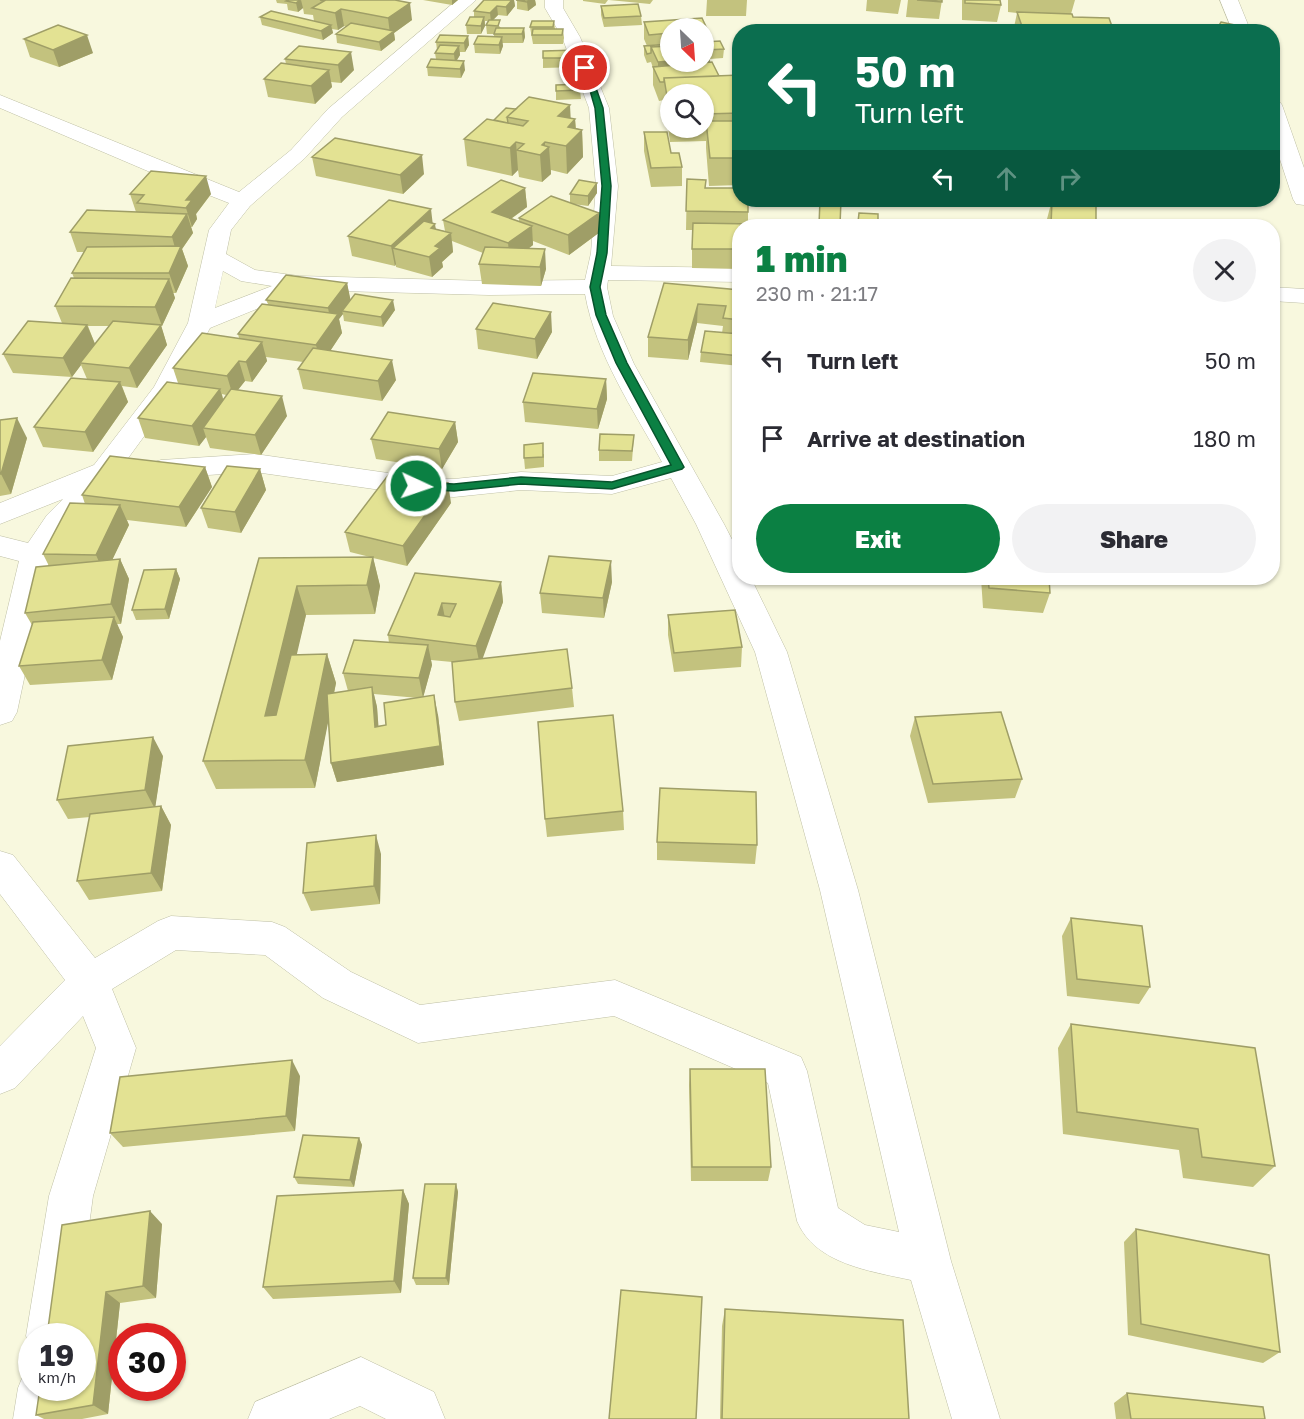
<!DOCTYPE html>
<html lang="en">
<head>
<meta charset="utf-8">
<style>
	:root { --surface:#fff; --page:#f2f2f3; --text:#2b2b33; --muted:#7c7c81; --accent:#0b8043 }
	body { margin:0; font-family:"Golos Text",sans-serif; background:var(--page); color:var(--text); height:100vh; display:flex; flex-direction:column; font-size:22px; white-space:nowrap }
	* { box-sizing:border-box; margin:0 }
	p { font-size:20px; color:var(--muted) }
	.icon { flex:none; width:33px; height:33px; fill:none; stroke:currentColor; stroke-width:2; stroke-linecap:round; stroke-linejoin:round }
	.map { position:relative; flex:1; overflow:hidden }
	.sheet { position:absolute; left:732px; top:219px; width:548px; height:366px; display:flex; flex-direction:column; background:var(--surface); border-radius:24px; box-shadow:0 2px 4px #0004 }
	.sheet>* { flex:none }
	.guide { position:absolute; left:732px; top:24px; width:548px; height:183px; border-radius:24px; box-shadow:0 2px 4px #0004; background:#0b6e4f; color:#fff; overflow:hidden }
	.needle { width:39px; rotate:155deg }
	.tools { position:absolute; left:660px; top:18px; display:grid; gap:12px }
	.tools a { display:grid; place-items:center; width:54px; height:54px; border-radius:50%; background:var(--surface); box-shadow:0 2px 4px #0004; font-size:30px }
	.speed { position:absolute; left:18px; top:1323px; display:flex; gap:12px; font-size:30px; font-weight:700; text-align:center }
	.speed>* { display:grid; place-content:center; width:78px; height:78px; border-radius:50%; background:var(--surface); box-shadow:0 2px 4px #0004; line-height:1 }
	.speed small { font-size:15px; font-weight:400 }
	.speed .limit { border:9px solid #d22; background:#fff; color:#111 }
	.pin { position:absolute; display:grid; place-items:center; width:51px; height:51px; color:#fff; margin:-26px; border:3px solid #fff; border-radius:50%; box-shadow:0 2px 6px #0007 }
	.me { position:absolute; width:66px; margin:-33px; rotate:93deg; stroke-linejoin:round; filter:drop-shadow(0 0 4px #0008) }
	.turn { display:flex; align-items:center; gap:21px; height:126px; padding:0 24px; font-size:27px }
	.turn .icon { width:78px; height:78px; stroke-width:2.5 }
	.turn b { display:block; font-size:42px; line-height:51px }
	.lanes { display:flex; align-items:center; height:57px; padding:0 24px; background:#0003; justify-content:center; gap:30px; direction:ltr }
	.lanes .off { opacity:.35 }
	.round { display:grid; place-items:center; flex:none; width:63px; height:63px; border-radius:32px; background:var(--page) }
	.overview { display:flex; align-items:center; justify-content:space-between; height:102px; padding:0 24px }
	h1 { font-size:36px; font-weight:800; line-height:45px; color:var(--accent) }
	.primary-button { display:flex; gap:12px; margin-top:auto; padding:12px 24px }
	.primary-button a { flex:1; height:69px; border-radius:36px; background:var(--accent); color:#fff; font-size:24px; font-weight:800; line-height:69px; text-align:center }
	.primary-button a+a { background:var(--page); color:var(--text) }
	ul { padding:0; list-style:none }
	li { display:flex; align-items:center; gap:18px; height:78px; padding:0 24px }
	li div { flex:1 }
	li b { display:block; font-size:22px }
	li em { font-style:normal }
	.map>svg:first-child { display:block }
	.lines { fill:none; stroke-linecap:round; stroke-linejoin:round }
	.street-casing { stroke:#bebfa5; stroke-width:1 }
	.street { fill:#fff; fill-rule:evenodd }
	.wall { fill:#c3c27e; fill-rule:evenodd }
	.shaded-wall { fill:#9f9e67 }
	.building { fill:#e3e293; stroke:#9f9e67; stroke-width:1.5; fill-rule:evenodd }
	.route { fill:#0b8043; stroke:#07532c; stroke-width:1.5 }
</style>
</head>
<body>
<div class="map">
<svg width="1304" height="1419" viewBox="0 0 1304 1419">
	<rect width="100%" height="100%" fill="#f8f8de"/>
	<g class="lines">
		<!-- street casing -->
		<g class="street-casing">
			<path id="street" d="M457 0H476L342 117 305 158 250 206 231 230 226 254 255 270 299 276 489 281 585 280 591 253 596 186 589 108 562 37 545 8V0H563V8L580 37 609 108 618 186 611 266 740 268V282L608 280 607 287 613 316 634 364 724 524 740 555V578H751L787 652 858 890 951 1261 1000 1419H952L911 1280C870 1271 815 1264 797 1221L768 1083 614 1016 418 1043 323 998 265 955 176 950 112 989 136 1048 93 1196 74 1336H32V1348L26 1336 49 1196 96 1048 83 1016 15 1088 0 1094V1046L65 980 0 894V851L13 855 95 958 158 921 171 916 272 922 285 927 351 972 420 1005 615 980 801 1057 807 1071 838 1208 865 1225 899 1232 820 890 755 652 696 524 671 478 612 494 521 490 454 497 416 495 255 472 161 478 151 475 147 469 151 463 161 460 255 454 416 477 454 479 521 472 612 476 662 462C633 409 596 355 585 294L489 295 303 290 210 328 175 394 115 476 67 529 50 556 17 712 12 721 0 725V641L19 561 0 556V536L28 543 47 515 63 499 0 524V503L94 465 154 387 188 323 209 230 229 203 150 172 0 108V95L239 192 291 150 328 109ZM223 271 241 281 272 286 215 308Z
				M1220 0H1238L1251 32H1233Z
				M1272 99 1279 101 1282 105 1304 168V205L1296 204 1293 199 1272 135Z
				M1272 287 1304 289V303L1272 301Z
				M361 1357 434 1392 445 1419H386L360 1406 329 1419H248L255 1402Z
				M32 1368V1388H66L61 1419H13L18 1388 25 1371Z"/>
		</g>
		<!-- street -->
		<use href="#street" class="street"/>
	</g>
	<!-- wall -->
	<path class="wall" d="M276 0H395L412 20 394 33 395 40 381 51 337 43 336 34 346 27 344 26 338 30 332 29 333 33 323 40 262 25 260 17 314 21 313 15 304 14 303 8 298 12 288 10 287 4 277 3Z
		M423 0H458L452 5Z
		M484 0H514L515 6 507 16 498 15 493 20 501 28H524L525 37 523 43H502L503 46 500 54 475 53 474 44 494 37V34H487L486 25 488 21H485V26L481 34H467L466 25 474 17V11Z
		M517 0H535L536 5 528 11 517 9Z
		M583 0H608L605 4 583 1Z
		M609 0H653L650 4Z
		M707 0H747L746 16H706Z
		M867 0H901L898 14 866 11Z
		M908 0H942L939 19 906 17Z
		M962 0H1000L1001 5 997 22 962 20Z
		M1008 0H1075L1071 14 1073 17 1114 32H1013L1017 13 1008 12Z
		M601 6 641 16 642 25 604 27 601 15Z
		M702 18 708 31V42L720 41 724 49 723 58 710 59V62H712L719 76 740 75V185L709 186 706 148V141L670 142 664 100 659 101 653 85V68L651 62 647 63 644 55V46H647L644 39V22ZM670 28H704V62H670ZM670 94H704V128H670Z
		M554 21 555 29H563L564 38 563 44H533L530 27Z
		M468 36 469 45 465 52H460V55L457 60 465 70 461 78 428 76 427 67 436 59 435 53 437 50 436 42Z
		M24 39 93 53 59 67 30 57Z
		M299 46 354 70 341 83 331 82 332 87 315 104 268 97 264 79 286 64 285 59Z
		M579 50V67L543 68V58Z
		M556 85 580 90 581 99 556 100Z
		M570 105V118L575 119 576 128 582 130 583 157 567 174 551 170V174L542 182 519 177 518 170 512 176 467 166 464 139 494 120 516 109Z
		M644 132 671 153 682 167V186L651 187 644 151Z
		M312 157 424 174 403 194 316 176Z
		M687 179 705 188 748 212V224L740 226V269L692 268V230H686Z
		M525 188 527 207 511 219 519 222V218L570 203V194L597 193 588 206 573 204 599 213 600 232 569 255 533 241V245L528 249 546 269 541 286 482 284 479 264 483 253 452 241 453 252 442 262 443 267 432 277 396 267V264L395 266 352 256 348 236 433 223 436 229 445 231 443 220Z
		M130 194H211L196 214 197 219 192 227H191L193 233 182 249 188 266 176 293H173L175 298 162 326H161L167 345 137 388 122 386 128 402 93 452 43 447 34 427 87 379 81 365 72 377 13 373 3 354 62 323 55 306 74 278 72 273 84 252H77L70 232 136 212ZM88 326H109L95 344Z
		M1052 200 1096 226H1047V219Z
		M859 213 878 214 877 226H857Z
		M347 283 350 300 395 310 383 327 344 321 343 314 339 319 342 333 330 351 396 380 382 401 303 389 298 369 303 362 266 357 267 361 252 382 245 381 238 390 287 416 261 455 210 448 206 437 199 446 145 438 138 418 178 383 173 368 239 338 238 334 268 304 266 300ZM222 394 226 395 223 399Z
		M664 283 740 290V366L700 362 701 352 722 333 723 326 697 323 688 360 648 357V337Z
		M476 329 552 332 537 359 478 349Z
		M606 379 607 399 598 429 525 422 523 402Z
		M0 420 27 438 11 494 0 496Z
		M455 422 458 442 442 469 376 459 371 439Z
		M634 435 632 461H599V450Z
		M544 454V467L525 469 524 458Z
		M205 467 212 487 186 527 127 520 129 525 112 560 120 559 129 579 121 624H117L123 637 112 680 30 685 19 666 32 625 25 613 49 566 43 554 85 504 82 495Z
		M260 469 266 490 241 533 208 528 201 508Z
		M451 503 407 566 373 558 380 586 375 614 306 615 296 654H327L336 683 334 693 348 691 343 673 389 643 388 635 415 573 501 582 503 602 482 658 572 688 574 707 459 721 455 702 452 662 431 660 432 665 423 697 438 715 444 765 337 782 331 763 328 720 315 788 216 789 203 761 259 558 370 557 350 552 345 532ZM374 694 418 698 386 725 378 726 377 707Z
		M176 569 180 579 169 619 136 620 132 610Z
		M981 578H1049L1050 593 1043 613 983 608Z
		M612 582 604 618 542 613 540 593Z
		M668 615 742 647 741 667 674 672 668 635Z
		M915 717 1022 779 1015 798 928 803 910 736Z
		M163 756 155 807 161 806 171 825 162 891 89 900 77 881 90 817 68 819 57 800Z
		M623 811 624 830 547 837 545 819Z
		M657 842 757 845 755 864 657 860Z
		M381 854 380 904 311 911 303 893Z
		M1071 918 1150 987 1139 1004 1067 996 1062 936Z
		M1071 1024 1275 1166 1253 1187 1183 1178 1179 1150 1063 1134 1058 1048Z
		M690 1069 771 1167 768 1181H691L689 1085Z
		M300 1076 295 1131 123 1147 110 1133Z
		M359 1138 362 1145 354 1187 298 1184 294 1177Z
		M456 1184 458 1192 449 1285H416L413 1278Z
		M403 1190 409 1204 401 1293 273 1299 263 1287Z
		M162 1224 156 1298 120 1303 108 1414 82 1419H44L36 1415 47 1336Z
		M1136 1229 1280 1352 1263 1363 1128 1335 1124 1242Z
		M725 1309 909 1419H720L722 1326Z
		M1127 1393 1265 1419H1116L1114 1403Z"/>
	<!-- shaded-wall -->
	<path class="shaded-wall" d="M301 0 303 8 298 12 296 3Z
		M452 0H458L452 5Z
		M512 0H514L515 6 507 16 506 7Z
		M531 0H535L536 5 528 11 527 2Z
		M410 3 412 20 394 33 395 40 381 51 379 42 390 34 388 18Z
		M497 6 498 15 491 22 490 13Z
		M341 9 344 26 338 30 335 13Z
		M484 17 485 26 481 34V26Z
		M331 25 333 33 323 40 321 31Z
		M524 28 525 37 523 43 522 34Z
		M87 35 93 53 59 67 53 50Z
		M468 36 469 45 465 52 464 43Z
		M502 37 503 46 500 54 499 45Z
		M459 46 460 55 455 63 454 54Z
		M351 52 354 70 341 83 338 65Z
		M710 57V75L658 80V62L670 61V62H704V58Z
		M464 61 465 70 461 78 460 69Z
		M329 70 332 87 315 104 311 86Z
		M570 105 571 124 575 119 576 136 582 130 583 157 567 174 566 146 558 116Z
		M516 142 518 170 512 176 510 148Z
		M545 142V150L549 147 551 174 542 182 540 155 542 145Z
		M422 155 424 174 403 194 400 175Z
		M206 176 211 194 196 214 197 219 192 227 186 208V200Z
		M597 183V193L588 206V196Z
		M525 188 527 207 494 231 492 212Z
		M431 209 433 226 435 224 438 243 393 248 396 264 395 266 391 246Z
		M599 213 600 232 569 255 568 235Z
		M187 214 193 233 182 249 188 266 176 293 169 273 177 255 172 237Z
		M532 226 533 245 510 262 508 243Z
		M451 233 453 252 442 262 443 267 432 277 429 257 435 246Z
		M545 249 546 269 541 286 540 267Z
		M169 279 175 298 162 326 155 307Z
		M347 283 351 302 342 311 343 314 339 319 342 333 321 365 316 345 331 323 328 308Z
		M393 300 395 310 383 327 381 317Z
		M698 304 697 323 688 360V340Z
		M551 312 552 332 537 359 535 339Z
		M87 325 95 344 80 363 81 365 72 377 63 358Z
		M161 325 167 345 137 388 129 368Z
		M262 342 267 361 252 382 246 362Z
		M392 360 396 380 382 401 378 381Z
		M239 361 245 381 233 396 227 376Z
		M606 379 607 399 598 429 597 409Z
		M120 382 128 402 93 452 85 432Z
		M220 389 226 409 203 428 206 437 199 446 192 426Z
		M282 396 287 416 261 455 255 435Z
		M17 418 27 438 11 494 1 474Z
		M455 422 458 442 442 469 439 449Z
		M205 467 212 487 186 527 179 507Z
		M260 469 266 490 241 533 235 512Z
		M448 483 451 503 407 566 403 546Z
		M120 505 129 525 105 575 96 555Z
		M373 557 380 586 375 614 367 585Z
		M120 559 129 579 121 624 111 604Z
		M611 561 612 582 604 618 603 598Z
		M176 569 180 579 169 619 165 609Z
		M501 582 503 602 480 666 476 646Z
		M297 586 306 615 276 744 265 716Z
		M442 603 446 623 438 615Z
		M114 617 123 637 112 680 102 660Z
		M428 645 432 665 423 698 419 678Z
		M327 654 336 683 315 788 305 760Z
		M372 687 377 707 380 746 375 727Z
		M434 695 438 715 444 765 337 782 331 763Z
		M153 737 163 756 155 809 145 790Z
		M161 806 171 825 162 891 151 873Z
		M376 835 381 854 380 904 374 886Z
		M292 1060 300 1076 295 1131 286 1116Z
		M359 1138 362 1145 354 1187 350 1180Z
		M456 1184 458 1192 449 1285 446 1278Z
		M403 1190 409 1204 401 1293 394 1281Z
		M150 1211 162 1224 156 1298 143 1286Z
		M106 1292 120 1303 108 1414 93 1405Z"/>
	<!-- building -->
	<path class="building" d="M288 0H300L296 3 286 1Z
		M320 0H395L410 3 388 18 341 9 335 13 312 8 324 1Z
		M484 0H512L506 7 497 6 490 13 474 11Z
		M516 0H531L527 2Z
		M917 0H942V2Z
		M965 0H1000L1001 5 965 3Z
		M638 4 641 16 604 18 601 6Z
		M271 11 331 25 321 31 260 17Z
		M1017 12 1072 14 1073 17 1109 18 1114 32H1070L1069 27 1049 26 1051 32H1024Z
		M470 17H484L481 26 466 25Z
		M702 18 708 31H704V28H670V33L649 35 644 22Z
		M489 20H500L498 26 486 25Z
		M532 21H554L553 27H530Z
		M1221 22 1249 28 1247 32H1215Z
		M351 23 394 31 379 42 336 34Z
		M58 25 87 35 53 50 24 39Z
		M496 28H524L522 34H494Z
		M533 29H563L562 35H532Z
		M440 35 468 36 464 43 436 42Z
		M478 36 502 37 499 45 474 44Z
		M720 41 724 49 706 50 704 44V42Z
		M670 44V46L651 47V53L647 54 644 46Z
		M704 44 710 57 704 58Z
		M440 45 459 46 454 54 435 53Z
		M299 46 351 52 338 65 285 59Z
		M670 46V61L658 62 651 47Z
		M579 50V58H543V51Z
		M431 59 464 61 460 69 427 67Z
		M712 62 719 76 664 78V82H660L653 67Z
		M281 63 329 70 311 86 264 79Z
		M740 75V113L704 114V94H670V115L664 78Z
		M580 84V90L556 91V85Z
		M529 97 570 105 558 116 575 119 568 127 582 130 566 146 545 142 542 145 549 147 540 155 517 150 524 144 516 142 510 148 464 139 487 119 523 126 528 121 507 117Z
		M506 108 516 109 507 117 508 123 494 120Z
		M706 121H740V158H710Z
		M644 132H667L671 153H679L682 167 651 168Z
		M335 138 422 155 400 175 312 157Z
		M151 171 206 176 186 200H192L186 208 137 203 144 195 130 194Z
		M687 179 706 180 705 188H740V200H748V212L686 211Z
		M501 180 525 188 492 212 532 226 508 243 443 220Z
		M579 180 597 183 588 196 570 194Z
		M551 196 599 213 568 235 519 218Z
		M389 200 431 209 391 246 348 236Z
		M820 200H841L840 225H819Z
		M1052 200 1096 204V226H1051Z
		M87 210 187 214 172 237 70 232Z
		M859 213 878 214V224L858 222Z
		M424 221 435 224 431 228 451 233 435 246 440 248 429 257 393 248Z
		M693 223 754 224V226H740V249H692Z
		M818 225H841L842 226H818Z
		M181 246 169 273H72L87 247Z
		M485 247 545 249 540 267 479 264Z
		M286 275 347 283 328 308 266 300Z
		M71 278 169 279 155 307 55 306Z
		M664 283 740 290V320L723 318 726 306 698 304 688 340 648 337Z
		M355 294 393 300 381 317 342 311Z
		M493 303 551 312 535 339 476 329Z
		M262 304 338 314 316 345 238 334Z
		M28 321 87 325 63 358 3 354Z
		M113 321 161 325 129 368 80 363Z
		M705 331 740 334V356L701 352Z
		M202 333 262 342 246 362 239 361 227 376 173 368Z
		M313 348 392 360 378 381 298 369Z
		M533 373 606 379 597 409 523 402Z
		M71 378 120 382 85 432 34 427Z
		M167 382 220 389 192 426 138 418Z
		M231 389 282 396 255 435 203 428Z
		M388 412 455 422 439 449 371 439Z
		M17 418 1 474H0V420Z
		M600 434 634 435 632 451 599 450Z
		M543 443V457L524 458V445Z
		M110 456 205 467 179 507 82 495Z
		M227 466 260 469 235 512 201 508Z
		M392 470 448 483 403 546 345 532Z
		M70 503 120 505 96 555 43 554Z
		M549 556 611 561 603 598 540 593Z
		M373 557 367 585 297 586 265 716 276 715 291 655 327 654 305 760 203 761 259 558Z
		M120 559 111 604 25 613 36 567Z
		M176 569 165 609 132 610 144 570Z
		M415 573 501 582 476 646 388 635ZM442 603 456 604 450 617 438 615Z
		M988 578H1049L1050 593 989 588Z
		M735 610 742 647 674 653 668 615Z
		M114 617 102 660 19 666 33 622Z
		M354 640 428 645 419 678 343 673Z
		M567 649 572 688 455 702 452 662Z
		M372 687 375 727 386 725 384 703 434 695 440 746 331 763 327 694Z
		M1001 712 1022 779 933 784 915 717Z
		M613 715 623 811 545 819 538 722Z
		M153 737 145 790 57 800 68 746Z
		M660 788 756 792 757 845 657 842Z
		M161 806 151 873 77 881 90 814Z
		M376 835 374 886 303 893 307 843Z
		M1071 918 1142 926 1150 987 1077 979Z
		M1071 1024 1255 1048 1275 1166 1202 1157 1198 1129 1077 1112Z
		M292 1060 286 1116 110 1133 120 1077Z
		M690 1069H765L771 1167H692Z
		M303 1135 359 1138 350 1180 294 1177Z
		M425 1184H456L446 1278H413Z
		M403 1190 394 1281 263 1287 277 1196Z
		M150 1211 143 1286 106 1292 93 1405 36 1415 40 1388H82V1336H47L62 1225Z
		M1136 1229 1269 1255 1280 1352 1141 1324Z
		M621 1290 702 1297 696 1419H609Z
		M725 1309 903 1320 909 1419H722Z
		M1127 1393 1263 1407 1265 1419H1131Z"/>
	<!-- route -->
	<path class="route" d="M583 66 589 68 603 108 611 186 607 253 600 287 606 315 627 363 684 467 682 469 612 489 521 484 454 491 412 489V483L416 482 454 484 521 477 612 482 671 465 616 363 596 315 590 287 597 253 602 186 595 108Z"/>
</svg>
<div class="tools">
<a><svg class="needle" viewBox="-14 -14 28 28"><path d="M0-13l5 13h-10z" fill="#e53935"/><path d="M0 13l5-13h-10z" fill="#7c7c81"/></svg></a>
<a><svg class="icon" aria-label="search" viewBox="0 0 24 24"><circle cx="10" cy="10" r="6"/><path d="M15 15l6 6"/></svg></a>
</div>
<div class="speed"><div>19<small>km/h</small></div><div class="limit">30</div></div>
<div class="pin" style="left:585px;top:68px;background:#d93025"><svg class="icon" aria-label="arrive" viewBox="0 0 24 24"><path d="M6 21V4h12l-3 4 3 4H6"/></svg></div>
<svg class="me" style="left:416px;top:486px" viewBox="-20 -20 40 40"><circle r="17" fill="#0b8043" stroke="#fff" stroke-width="3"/><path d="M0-11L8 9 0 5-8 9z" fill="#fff"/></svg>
<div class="guide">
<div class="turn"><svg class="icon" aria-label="left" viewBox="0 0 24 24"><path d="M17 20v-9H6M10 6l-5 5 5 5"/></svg><div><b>50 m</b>Turn left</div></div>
<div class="lanes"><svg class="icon" aria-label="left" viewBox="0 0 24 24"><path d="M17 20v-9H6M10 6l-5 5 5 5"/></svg><svg class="icon off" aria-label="ahead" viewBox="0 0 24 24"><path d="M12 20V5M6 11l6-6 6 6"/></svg><svg class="icon off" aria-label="right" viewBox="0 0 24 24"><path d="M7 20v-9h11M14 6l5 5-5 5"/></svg></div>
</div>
<section class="sheet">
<div class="overview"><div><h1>1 min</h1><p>230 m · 21:17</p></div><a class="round"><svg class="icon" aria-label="close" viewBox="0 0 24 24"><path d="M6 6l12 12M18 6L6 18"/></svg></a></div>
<ul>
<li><svg class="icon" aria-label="left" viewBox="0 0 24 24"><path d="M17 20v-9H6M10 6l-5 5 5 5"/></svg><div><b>Turn left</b></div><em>50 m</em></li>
<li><svg class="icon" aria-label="arrive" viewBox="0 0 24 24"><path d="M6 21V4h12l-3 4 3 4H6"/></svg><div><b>Arrive at destination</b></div><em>180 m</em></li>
</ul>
<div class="primary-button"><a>Exit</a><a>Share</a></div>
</section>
</div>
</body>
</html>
